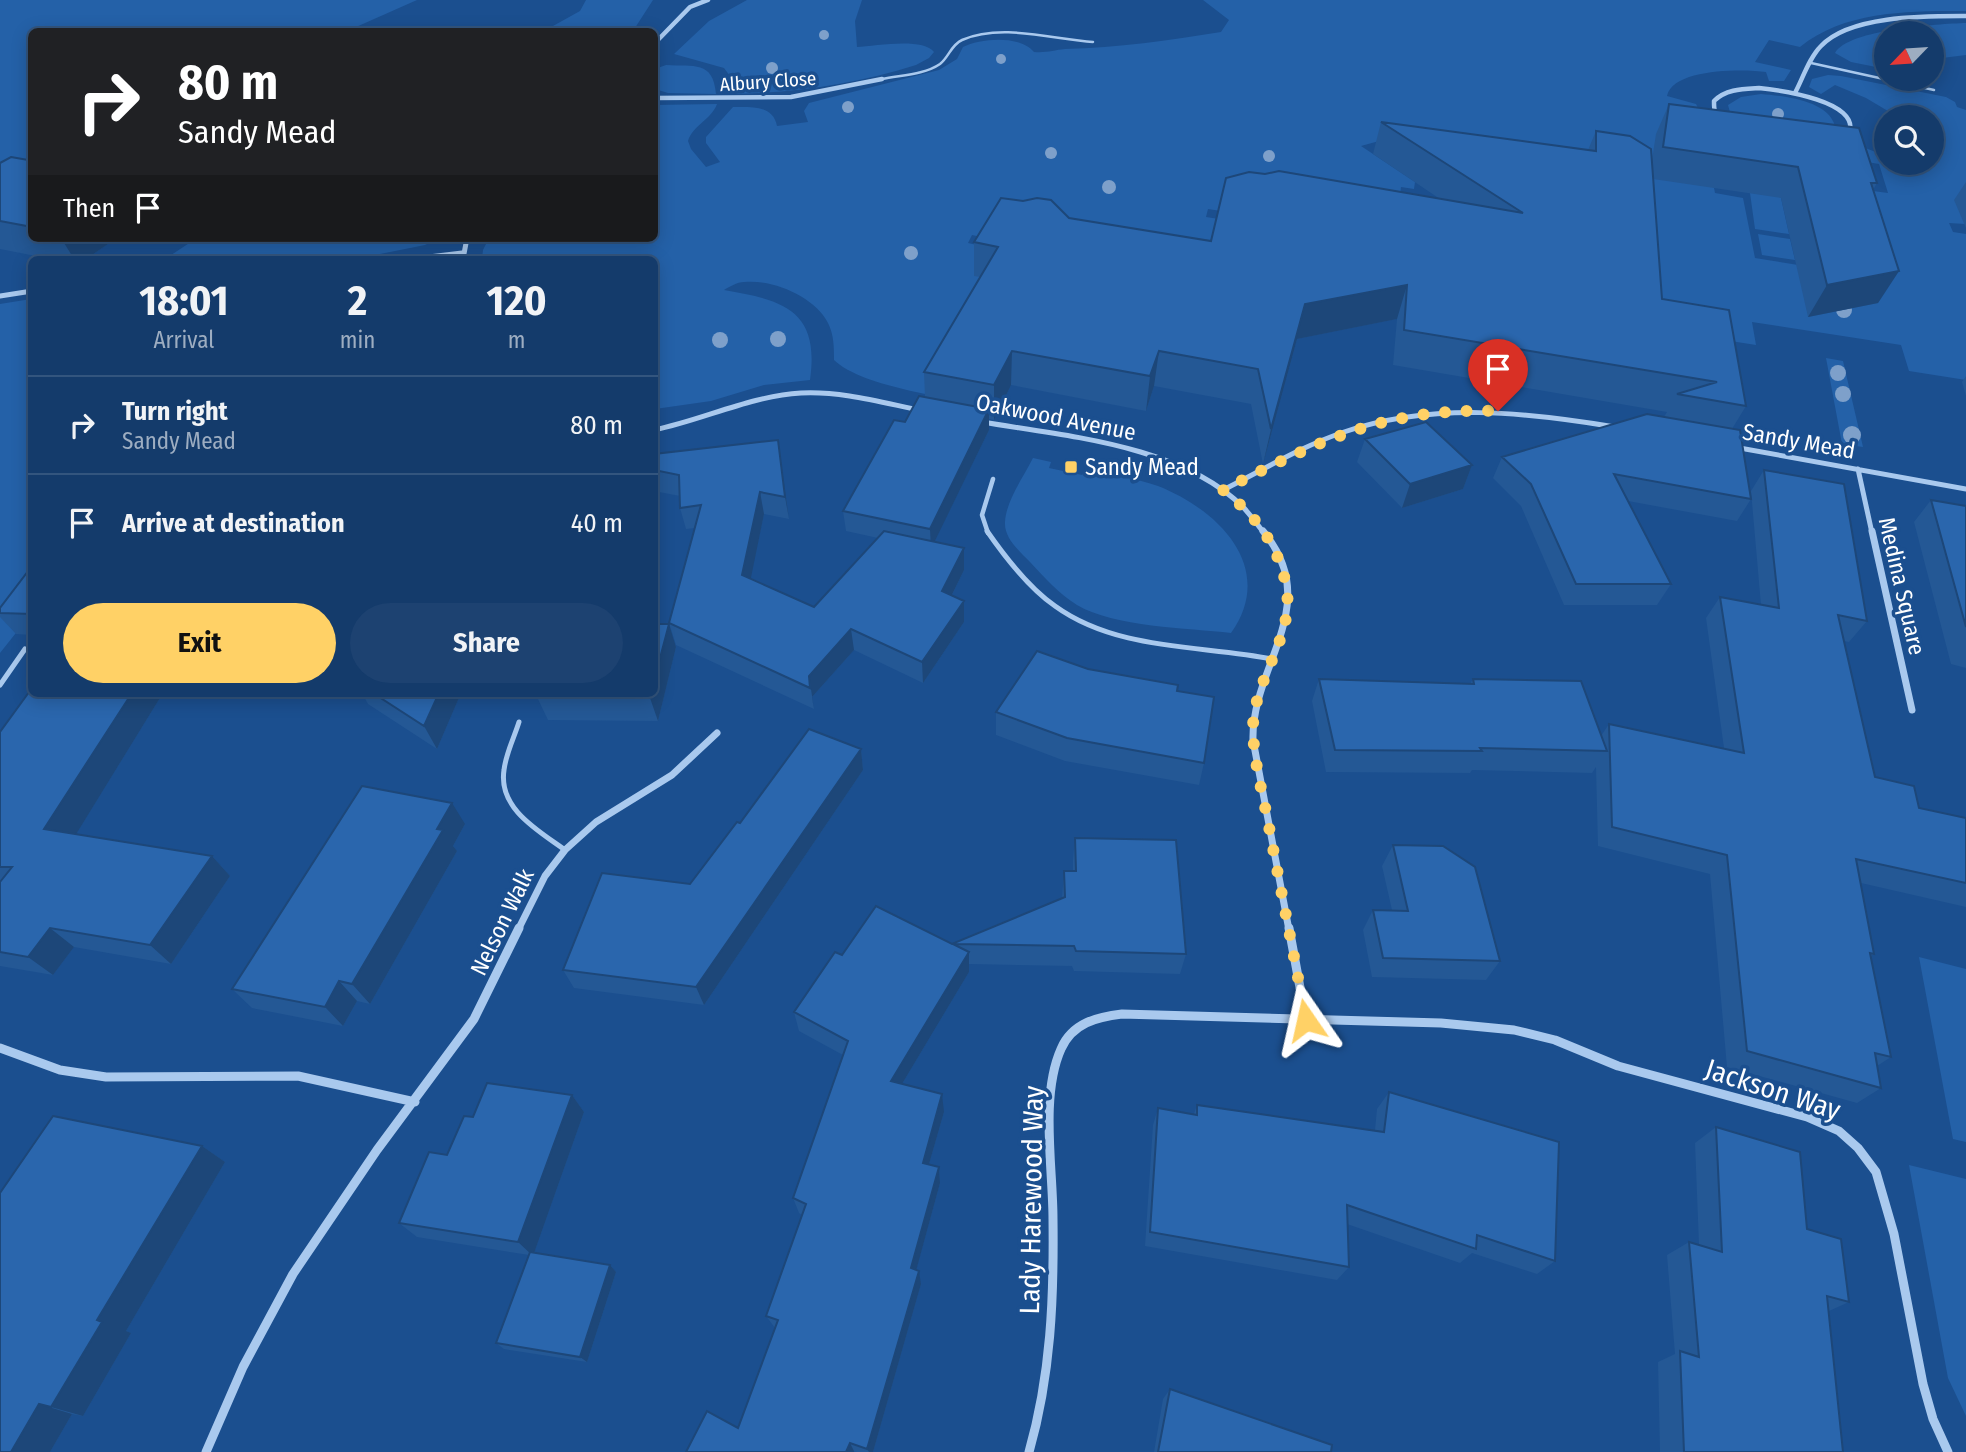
<!DOCTYPE html>
<html lang="en">
<head>
<meta charset="utf-8">
<style>
	:root { --surface:#143b6b; --page:#1d4271; --text:#f1f3f6; --muted:#9dadc1; --line:#33557e; --accent:#ffd166 }
	body { margin:0; font-family:"Fira Sans Condensed",sans-serif; background:var(--page); color:var(--text); height:100vh; display:flex; flex-direction:column; font-size:26px; white-space:nowrap }
	* { box-sizing:border-box; margin:0 }
	p { font-size:23px; color:var(--muted) }
	.icon { flex:none; width:38px; height:38px; fill:none; stroke:currentColor; stroke-width:2; stroke-linecap:round; stroke-linejoin:round }
	.map { position:relative; flex:1; overflow:hidden }
	.drawer { position:absolute; left:28px; top:256px; width:630px; height:441px; display:flex; flex-direction:column; background:var(--surface); border-radius:10px; box-shadow:0 4px 18px #0003,0 0 0 2px var(--line) }
	.drawer>* { flex:none }
	.top-card { position:absolute; left:28px; top:28px; width:630px; height:214px; border-radius:10px; box-shadow:0 4px 18px #0003,0 0 0 2px var(--line); background:#202124; color:#fff; overflow:hidden }
	.needle { width:46px; rotate:245deg }
	.fabs { position:absolute; left:1874px; top:21px; display:grid; gap:14px }
	.fabs a { display:grid; place-items:center; width:70px; height:70px; border-radius:50%; background:var(--surface); box-shadow:0 4px 18px #0003,0 0 0 2px var(--line); font-size:35px }
	.pin { position:absolute; display:grid; place-items:center; width:60px; height:60px; color:#fff; margin:-72px -30px; border-radius:50% 50% 50% 0; rotate:-45deg; box-shadow:0 0 7px #0007 }
	.pin .icon { rotate:45deg }
	.me { position:absolute; width:77px; margin:-38px; rotate:349deg; stroke-linejoin:round; filter:drop-shadow(0 0 5px #0008) }
	.turn { display:flex; align-items:center; gap:24px; height:147px; padding:0 35px; font-size:32px }
	.turn .icon { width:91px; height:91px; stroke-width:2.5 }
	.turn b { display:block; font-size:49px; line-height:60px }
	.then { display:flex; align-items:center; height:66px; padding:0 35px; background:#0003; gap:14px; font-size:26px }
	.eta { display:flex; justify-content:space-evenly; align-items:center; height:119px; text-align:center }
	.eta b { font-size:42px; font-weight:700; line-height:49px }
	.primary-button { display:flex; gap:14px; margin-top:auto; padding:14px 35px }
	.primary-button a { flex:1; height:80px; border-radius:42px; background:var(--accent); color:#111; font-size:28px; font-weight:700; line-height:80px; text-align:center }
	.primary-button a+a { background:var(--page); color:var(--text) }
	ul { padding:0; list-style:none }
	li { display:flex; align-items:center; gap:21px; height:98px; padding:0 35px; border-top:2px solid var(--line) }
	li div { flex:1 }
	li b { display:block; font-size:26px }
	li em { font-style:normal }
	.map>svg:first-child { display:block }
	.green { fill:#2461a8 }
	.lines { fill:none; stroke-linecap:round; stroke-linejoin:round }
	.lane-far2 { stroke:#a9c9ee; stroke-width:2.5 }
	.lane-far1 { stroke:#a9c9ee; stroke-width:4.5 }
	.lane { stroke:#a9c9ee; stroke-width:5 }
	.street-far3 { stroke:#a9c9ee; stroke-width:4.5 }
	.street-far2 { stroke:#a9c9ee; stroke-width:5 }
	.street-far1 { stroke:#a9c9ee; stroke-width:7 }
	.street { stroke:#a9c9ee; stroke-width:9 }
	.tree { fill:#7ea0ca }
	.wall { fill:#245895 }
	.shaded-wall { fill:#1d4779 }
	.building { fill:#2a66ad; stroke:#1d4779; stroke-width:2 }
	.route { stroke:#ffd166; stroke-width:12; stroke-dasharray:0 21.6 }
	.poi-dot { fill:#ffd166; stroke:#1b4f8f; stroke-width:2.5 }
	.labels { text-anchor:middle; stroke-width:7; stroke-linejoin:round; paint-order:stroke }
	.far-street-label { font-size:19px; fill:#fff; stroke:#1b4f8f }
	.street-label { font-size:23px; fill:#fff; stroke:#1b4f8f }
	.poi-label { font-size:23px; fill:#fff; stroke:#1b4f8f; text-anchor:start }
	.near-street-label { font-size:28px; fill:#fff; stroke:#1b4f8f }
</style>
</head>
<body>
<div class="map">
<svg width="1966" height="1452" viewBox="0 0 1966 1452">
	<rect width="100%" height="100%" fill="#1b4f8f"/>
	<!-- green -->
	<path class="green" d="M0 0H417L347 31 32 32 31 167 0 186Z
		M586 0H653L633 31H544L580 11Z
		M747 0H862L855 21 857 47C875 46 923 37 934 52L929 58 916 65C855 84 795 93 731 94L730 76 724 68 674 54 709 21Z
		M1203 0H1966V11C1912 11 1845 10 1800 47L1769 40 1755 62 1791 70 1784 81H1769L1766 72C1744 69 1673 68 1667 96L1696 104 1699 110 1715 193 1743 198 1755 258 1829 270 1835 186 1888 193 1879 164 1867 162 1855 144 1886 156V163H1932V117H1898L1866 98 1835 85 1821 94 1809 87 1812 79 1828 75 1841 76 1946 97 1955 102 1957 107 1966 110V221L1965 224 1949 223 1953 232 1966 234V380L1909 371 1901 345 1752 322 1756 345 1584 318 1397 136 1361 146 1415 182 1414 189 1401 187 1400 196 1221 211 1208 209 1206 217 1219 219 1262 244 986 238 972 235 968 243 981 246 997 280 995 407C954 398 863 388 834 360 834 347 834 335 828 323 815 297 773 279 744 282 737 282 729 287 724 290 783 300 820 310 810 380L764 385 711 401 655 409 654 259H482L483 250 489 238H654L655 105 717 104C711 120 693 125 688 141L691 149 706 167 720 162 706 143V137L733 107C751 107 773 105 777 126L808 122 804 111 809 103 939 70 957 59 963 47C981 38 1020 35 1034 52 1047 53 1054 50 1065 49 1118 48 1169 40 1221 32L1229 20Z
		M1966 23V55L1942 58 1932 67V33H1886V69L1851 62 1835 53C1849 29 1938 24 1966 23Z
		M666 65C694 67 713 60 716 94L668 93 655 89V69Z
		M1761 94C1783 96 1828 100 1835 126L1731 116 1728 105 1741 97Z
		M1779 189 1789 234 1755 229 1750 193Z
		M1758 234 1790 239 1795 260 1762 255Z
		M197 238H439L425 245 355 259H165Z
		M31 299V614L0 653V304Z
		M1826 358 1843 361 1863 447 1842 444Z
		M1033 458 1051 462 1049 468 1082 475 1085 469C1110 474 1135 478 1158 486 1219 510 1277 568 1231 633 1188 628 1114 627 1077 605 1059 594 1044 577 1030 562 1019 551 1004 538 1005 522 1006 501 1024 476 1033 458Z
		M1919 957 1966 969V1142L1953 1139Z
		M1909 1165 1966 1179V1416L1948 1378Z"/>
	<g class="lines">
		<!-- lane-far2 -->
		<path class="lane-far2" d="M1811 63 1934 90
			M882 79C900 75 924 75 940 64 949 57 951 45 962 40 1001 23 1052 39 1093 42"/>
		<!-- lane-far1 -->
		<path class="lane-far1" d="M988 533 982 515 993 479"/>
		<!-- lane -->
		<path class="lane" d="M987 531C1005 557 1029 588 1055 606 1117 651 1201 645 1272 659
			M0 685 25 649
			M519 722C514 738 506 753 504 770 498 809 539 831 565 850"/>
		<!-- street-far3 -->
		<path class="street-far3" d="M654 44 690 7 708 0
			M1759 88C1779 90 1862 101 1849 134 1826 155 1727 143 1715 112 1714 109 1714 105 1714 101 1726 89 1743 89 1759 88Z
			M1795 93C1803 78 1809 58 1821 46 1850 15 1926 16 1966 16
			M654 98 791 97 882 79"/>
		<!-- street-far2 -->
		<path class="street-far2" d="M412 259 462 253
			M463 259 467 238
			M0 296 32 291
			M982 422C1065 436 1182 445 1244 508 1251 516 1258 525 1264 533
			M654 430C703 420 750 396 801 393 841 391 880 402 919 410
			M1734 447 1966 489
			M1858 469 1872 533
			M1223 490C1263 470 1302 446 1344 432 1433 402 1524 412 1615 427"/>
		<!-- street-far1 -->
		<path class="street-far1" d="M1263 531C1325 605 1251 665 1253 740L1289 930
			M1872 531 1912 710
			M518 930 545 876 565 850 596 822 672 775 717 733"/>
		<!-- street -->
		<path class="street" d="M1289 928 1306 1020
			M0 1048 60 1070 106 1077 298 1076 415 1102
			M206 1452 243 1367 293 1274 377 1150 474 1019 519 928
			M1029 1452C1051 1375 1054 1298 1053 1219 1053 1168 1040 1096 1061 1049 1072 1023 1097 1017 1122 1014L1441 1023 1514 1030 1555 1040 1618 1066 1807 1117 1839 1131 1858 1148 1876 1172 1894 1234 1923 1384 1933 1419 1948 1452"/>
	</g>
	<!-- trees -->
	<g class="tree">
		<circle cx="824" cy="35" r="5"/>
		<circle cx="1001" cy="59" r="5"/>
		<circle cx="772" cy="68" r="6"/>
		<circle cx="848" cy="107" r="6"/>
		<circle cx="1778" cy="114" r="6"/>
		<circle cx="1051" cy="153" r="6"/>
		<circle cx="1269" cy="156" r="6"/>
		<circle cx="1109" cy="187" r="7"/>
		<circle cx="911" cy="253" r="7"/>
		<circle cx="1844" cy="310" r="8"/>
		<circle cx="778" cy="339" r="8"/>
		<circle cx="720" cy="340" r="8"/>
		<circle cx="1838" cy="373" r="8"/>
		<circle cx="1843" cy="394" r="8"/>
		<circle cx="1852" cy="435" r="9"/>
	</g>
	<!-- wall -->
	<path class="wall" d="M1669 104 1877 183 1873 190 1899 271 1878 303 1808 317 1781 198 1653 179 1662 299 1746 406 1732 429 1751 499 1737 521 1628 501 1671 584 1657 605H1564L1521 506 1493 478 1502 457 1664 417 1667 412 1393 365 1397 319 1297 339 1263 464 1251 404 1154 386 1146 411 1011 385 994 420 989 419V430L934 542 964 548V570L952 595 964 622 923 683 854 650 812 697 814 709 676 645 669 623 695 528 686 529 680 508V496L654 491V454L781 462 789 519 764 514 750 579 814 607 878 538 846 531 843 511 905 422 925 397 924 372 980 277 974 276V242L1069 218 1211 241 1440 199 1373 154 1381 122 1588 150 1596 131 1652 160 1656 134Z
		M32 158V238H125L120 242 108 244 86 259H51L0 249V163L28 160Z
		M1966 182V228L1954 200Z
		M1966 376V396L1962 382Z
		M1365 439 1472 465 1463 489 1402 508 1357 462Z
		M1764 470 1867 621 1849 642 1844 641 1875 777 1919 808 1966 818V907L1861 883 1874 954 1871 956 1891 1057 1877 1066 1881 1088 1857 1103 1727 1067 1710 874 1598 846 1596 767 1592 773 1472 770 1470 773 1326 772 1312 701 1319 679 1470 684 1473 679 1601 736 1609 724 1724 748 1706 618 1720 597 1761 605 1751 491Z
		M1931 500 1966 506V668L1951 664 1914 522Z
		M32 566V635L16 634 0 617V608Z
		M669 624 676 647 658 721 548 720 537 697Z
		M1088 669 1177 691 1204 763 1199 785 1065 761 996 735V712Z
		M163 693 76 834 212 856 230 876 171 964 74 947 53 975 0 966V732Z
		M362 693H461L437 749 368 704Z
		M861 749 863 770 704 1005 574 988 563 970 690 884 740 823Z
		M465 824 453 846 457 851 370 1004 357 1001 343 1026 252 1008 232 989Z
		M1075 838 1186 954 1180 974 1074 971 1072 966 969 964V972L902 1084 944 1112 929 1164 939 1167 940 1183 916 1270 921 1284 873 1452H857L738 1428 775 1328 766 1316 802 1215 799 1213 793 1198 843 1055 799 1031 794 1012 842 955 952 944 1062 899 1064 871H1073V860Z
		M1393 845 1500 961 1486 980 1372 977 1363 930 1373 910H1392L1382 866Z
		M1389 1092 1555 1261 1537 1274 1472 1253 1460 1263 1347 1224 1349 1267 1337 1280 1145 1246 1153 1125 1158 1108 1194 1114 1197 1105 1375 1130 1377 1109Z
		M572 1095 584 1112 534 1253 610 1265 616 1272 587 1362 504 1349 496 1343 529 1255 417 1237 399 1223 473 1117Z
		M1716 1127 1807 1229 1849 1302 1829 1311 1843 1452H1660L1658 1362 1675 1354 1667 1255 1689 1242 1699 1245 1695 1143Z
		M202 1146 225 1162 126 1331 131 1333 83 1416 72 1414 50 1452H0Z
		M1170 1389 1331 1452H1154L1163 1399Z"/>
	<!-- shaded-wall -->
	<path class="shaded-wall" d="M61 238H125L120 242 108 244 86 259H74Z
		M1899 271 1878 303 1808 317 1827 285Z
		M1407 285 1397 319 1297 339 1263 464 1271 429 1305 304Z
		M1012 351 1011 385 994 420V385Z
		M1159 351 1154 386 1146 411 1150 376Z
		M989 409V430L931 549 930 529Z
		M778 440 781 462 789 519 785 497Z
		M1472 465 1463 489 1402 508 1410 484Z
		M760 492 764 514 747 597 742 575Z
		M964 548V570L943 613 942 591Z
		M964 601V622L923 683 922 662Z
		M669 624 676 647 658 721 650 698 652 693H654V681Z
		M851 629 854 650 812 697 814 709 809 676Z
		M132 693H163L67 849 44 829Z
		M439 693H461L437 749 424 726Z
		M861 749 863 770 704 1005 696 987Z
		M452 803 465 824 453 846 457 851 370 1004 352 984 437 829Z
		M212 856 230 876 171 964 150 945Z
		M50 928 74 947 53 975 28 957Z
		M969 952V972L893 1099 891 1081Z
		M339 981 357 1001 343 1026 325 1007Z
		M942 1094 944 1112 925 1178 923 1163Z
		M572 1095 584 1112 533 1256 518 1242Z
		M202 1146 225 1162 126 1331 131 1333 83 1416 51 1407 97 1320Z
		M939 1167 940 1183 913 1282 911 1268Z
		M610 1265 616 1272 587 1362 580 1357Z
		M919 1271 921 1284 873 1452H869L867 1449Z
		M39 1404 72 1414 50 1452H11Z
		M850 1443 854 1451V1452H846Z"/>
	<!-- building -->
	<path class="building" d="M1669 104 1859 128 1877 183H1871L1899 271 1827 285 1798 167 1663 147Z
		M1381 122 1596 151V131L1630 136 1651 149 1662 299 1729 310 1746 406 1677 394 1717 382 1404 330 1407 285 1305 304 1271 429 1258 369 1159 351 1150 376 1012 351 994 385 924 372 998 247 974 242 1001 198 1023 201 1037 198 1051 200 1069 218 1211 241 1226 178 1249 172 1265 174 1279 171 1523 213Z
		M11 157 28 160 32 158V227L0 221V163Z
		M919 396 989 409 930 529 843 511 894 420 905 422Z
		M1647 414 1740 430 1751 499 1614 474 1671 584H1576L1531 484 1502 457Z
		M1426 422 1472 465 1410 484 1365 439Z
		M778 440 785 497 760 492 742 575 814 607 884 531 964 548 942 591 964 601 922 662 851 629 809 676 810 688 669 623 701 505 680 508 679 475 654 470V454Z
		M1764 470 1844 484 1867 621 1838 615 1875 777 1914 786 1919 808 1966 818V883L1856 859 1874 954 1870 953 1891 1057 1875 1053 1881 1088 1747 1051 1727 855 1612 827 1609 724 1744 753 1720 597 1779 608Z
		M1931 500 1966 506V627Z
		M32 566V614L0 613V608Z
		M654 624H669L654 681Z
		M1037 651 1088 669 1178 685 1177 691 1214 697 1204 763 1067 738 996 712Z
		M1319 679 1474 684 1473 679 1581 681 1607 751 1480 748 1482 751 1335 750Z
		M32 688V693H132L44 829 212 856 150 945 50 928 28 957 0 952V882L12 867H0V732Z
		M373 693H439L424 726Z
		M539 693H652L650 698 537 697Z
		M809 729 861 749 696 987 563 970 602 873 690 884 737 822 740 823Z
		M362 786 452 803 437 829 443 830 352 984 339 981 325 1007 232 989Z
		M1075 838 1176 840 1186 954 1076 951 1074 946 953 944 969 952 891 1081 942 1094 923 1163 939 1167 911 1268 919 1271 867 1449 850 1443 846 1452H686L707 1411 738 1428 778 1320 766 1316 806 1204 793 1198 848 1041 794 1012 835 952 842 955 876 906 952 944 1065 897 1064 871H1076Z
		M1393 845 1443 846 1475 867 1500 961 1383 958 1373 910 1408 911Z
		M487 1083 572 1095 518 1242 399 1223 429 1152 447 1155 464 1116 473 1117Z
		M1389 1092 1559 1142 1555 1261 1477 1235 1476 1249 1347 1205 1349 1267 1150 1232 1158 1108 1197 1115V1105L1384 1132Z
		M53 1116 202 1146 97 1320 102 1322 51 1407 39 1404 11 1452H0V1193Z
		M1716 1127 1800 1152 1807 1229 1841 1239 1849 1302 1827 1296 1843 1452H1684L1680 1351 1699 1357 1689 1242 1722 1252Z
		M530 1252 610 1265 580 1357 496 1343Z
		M1170 1389 1332 1445 1331 1452H1158Z"/>
	<g class="lines">
		<!-- route -->
		<path class="route" d="M1306 1020C1294 955 1281 891 1269 827 1263 794 1253 760 1253 727 1254 677 1296 636 1286 585 1278 544 1255 515 1223 490 1322 440 1383 408 1498 411"/>
	</g>
	<!-- markers -->
	<rect class="poi-dot" x="1064" y="460" width="14" height="14" rx="3.5"/>
	<g class="labels">
		<!-- far-street labels -->
		<g class="far-street-label">
			<text transform="translate(768 81) rotate(-4)" y="7">Albury Close</text>
		</g>
		<!-- street labels -->
		<g class="street-label">
			<text transform="translate(1056 417) rotate(11)" y="8">Oakwood Avenue</text>
			<text transform="translate(1799 441) rotate(10)" y="8">Sandy Mead</text>
			<text transform="translate(1902 586) rotate(77)" y="8">Medina Square</text>
			<text transform="translate(502 922) rotate(-64)" y="8">Nelson Walk</text>
		</g>
		<!-- poi labels -->
		<g class="poi-label">
			<text x="1085" y="475">Sandy Mead</text>
		</g>
		<!-- near-street labels -->
		<g class="near-street-label">
			<text transform="translate(1773 1089) rotate(18)" y="10">Jackson Way</text>
			<text transform="translate(1031 1200) rotate(-89)" y="10">Lady Harewood Way</text>
		</g>
	</g>
</svg>
<div class="fabs">
<a><svg class="needle" viewBox="-14 -14 28 28"><path d="M0-13l5 13h-10z" fill="#e53935"/><path d="M0 13l5-13h-10z" fill="#9dadc1"/></svg></a>
<a><svg class="icon" aria-label="search" viewBox="0 0 24 24"><circle cx="10" cy="10" r="6"/><path d="M15 15l6 6"/></svg></a>
</div>
<div class="pin" style="left:1498px;top:411px;background:#d93025"><svg class="icon" aria-label="arrive" viewBox="0 0 24 24"><path d="M6 21V4h12l-3 4 3 4H6"/></svg></div>
<svg class="me" style="left:1306px;top:1020px" viewBox="-20 -20 40 40"><path d="M0-17L14 15 0 8-14 15z" fill="#ffd166" stroke="#fff" stroke-width="4"/></svg>
<div class="top-card">
<div class="turn"><svg class="icon" aria-label="right" viewBox="0 0 24 24"><path d="M7 20v-9h11M14 6l5 5-5 5"/></svg><div><b>80 m</b>Sandy Mead</div></div>
<div class="then">Then<svg class="icon" aria-label="arrive" viewBox="0 0 24 24"><path d="M6 21V4h12l-3 4 3 4H6"/></svg></div>
</div>
<section class="drawer">
<div class="eta">
<div><b>18:01</b><p>Arrival</p></div>
<div><b>2</b><p>min</p></div>
<div><b>120</b><p>m</p></div>
</div>
<ul>
<li><svg class="icon" aria-label="right" viewBox="0 0 24 24"><path d="M7 20v-9h11M14 6l5 5-5 5"/></svg><div><b>Turn right</b><p>Sandy Mead</p></div><em>80 m</em></li>
<li><svg class="icon" aria-label="arrive" viewBox="0 0 24 24"><path d="M6 21V4h12l-3 4 3 4H6"/></svg><div><b>Arrive at destination</b></div><em>40 m</em></li>
</ul>
<div class="primary-button"><a>Exit</a><a>Share</a></div>
</section>
</div>
</body>
</html>
